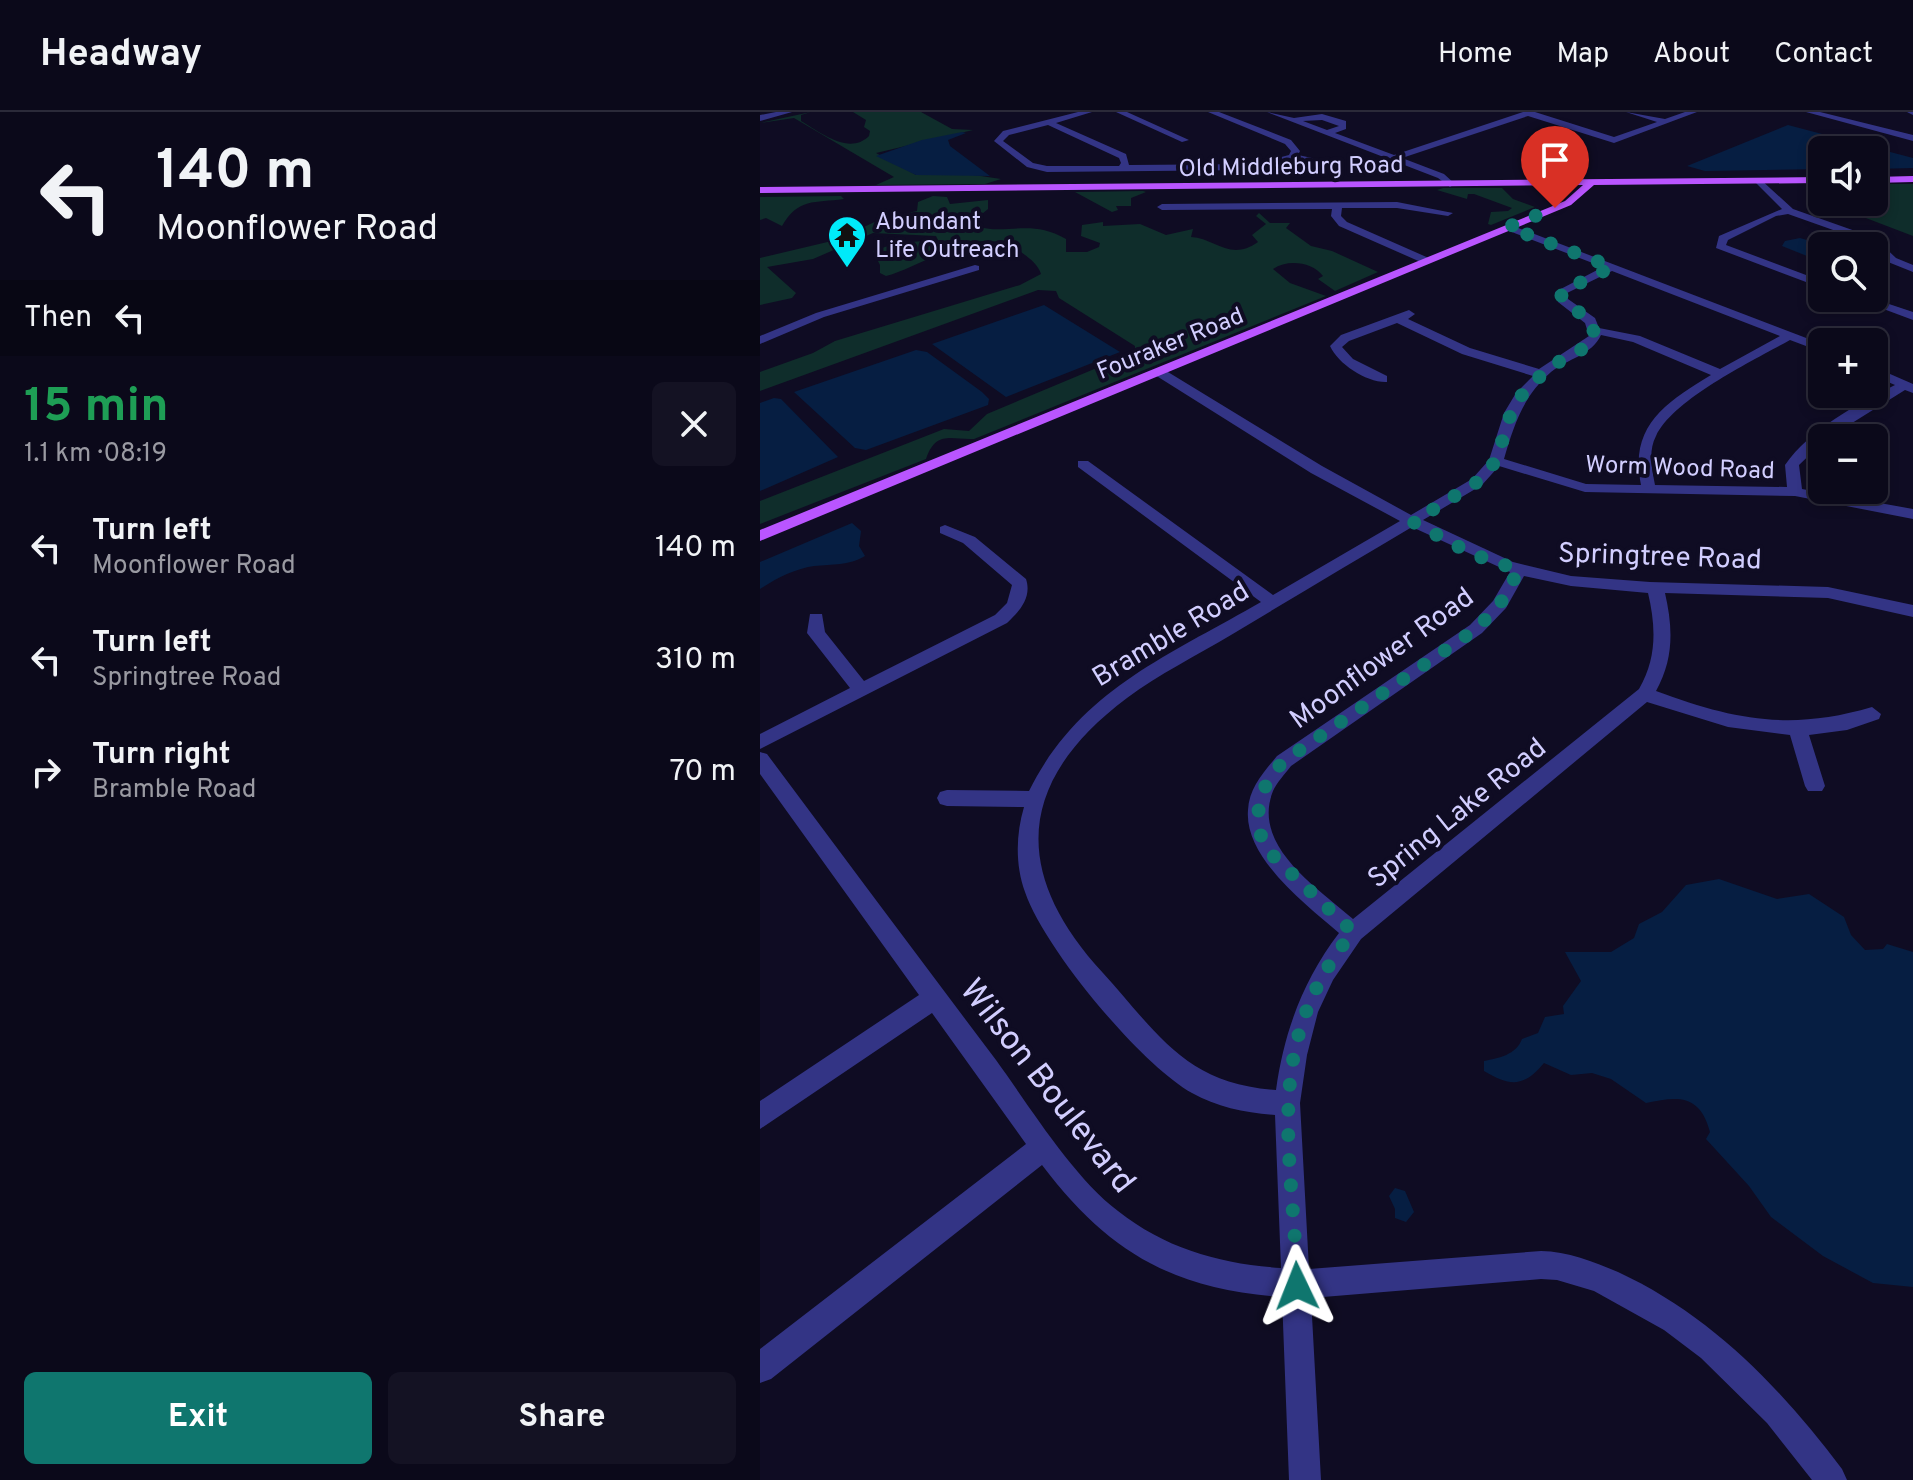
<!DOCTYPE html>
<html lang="en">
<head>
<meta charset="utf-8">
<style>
	:root { --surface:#0b091a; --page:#141223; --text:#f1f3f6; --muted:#9a9aa2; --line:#2b2a39; --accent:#0f766e }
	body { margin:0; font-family:Overpass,sans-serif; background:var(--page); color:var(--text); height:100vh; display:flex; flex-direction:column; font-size:30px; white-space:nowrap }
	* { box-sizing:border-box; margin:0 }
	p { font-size:26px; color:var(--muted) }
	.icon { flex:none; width:44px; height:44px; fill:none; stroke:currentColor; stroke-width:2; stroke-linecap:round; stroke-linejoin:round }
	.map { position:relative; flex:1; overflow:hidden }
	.sheet { display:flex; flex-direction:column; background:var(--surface); width:760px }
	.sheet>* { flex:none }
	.hud { background:#0b091a; color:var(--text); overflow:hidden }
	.tools { position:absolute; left:1048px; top:24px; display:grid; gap:16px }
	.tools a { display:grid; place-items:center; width:80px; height:80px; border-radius:12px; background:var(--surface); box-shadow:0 4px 12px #0003,0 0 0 2px var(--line); font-size:40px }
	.pin { position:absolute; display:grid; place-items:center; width:68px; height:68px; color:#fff; margin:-82px -34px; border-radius:50% 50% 50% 0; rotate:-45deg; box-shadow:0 0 8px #0007 }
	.pin .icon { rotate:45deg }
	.me { position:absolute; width:88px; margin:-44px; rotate:358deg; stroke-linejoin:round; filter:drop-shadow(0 0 6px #0008) }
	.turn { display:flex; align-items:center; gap:28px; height:168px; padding:0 24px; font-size:36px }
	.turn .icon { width:104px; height:104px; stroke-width:2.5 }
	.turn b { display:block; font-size:56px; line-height:68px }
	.then { display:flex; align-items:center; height:76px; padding:0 24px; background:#0003; gap:16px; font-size:30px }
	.round { display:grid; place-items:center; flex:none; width:84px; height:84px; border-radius:12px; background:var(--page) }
	.overview { display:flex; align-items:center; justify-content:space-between; height:136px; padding:0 24px }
	h1 { font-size:48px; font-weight:700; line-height:60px; color:#1e9e55 }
	.cta { display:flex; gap:16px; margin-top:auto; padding:16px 24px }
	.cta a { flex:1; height:92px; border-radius:12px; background:var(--accent); color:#fff; font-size:32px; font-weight:700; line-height:92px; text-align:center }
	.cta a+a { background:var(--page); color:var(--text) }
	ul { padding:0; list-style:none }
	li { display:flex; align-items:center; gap:24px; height:112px; padding:0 24px }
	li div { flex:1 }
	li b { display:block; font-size:30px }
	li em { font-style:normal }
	header { display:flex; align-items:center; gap:48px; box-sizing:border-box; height:112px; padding:0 40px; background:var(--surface); border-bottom:2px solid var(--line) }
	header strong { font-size:38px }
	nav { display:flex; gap:44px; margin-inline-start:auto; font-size:28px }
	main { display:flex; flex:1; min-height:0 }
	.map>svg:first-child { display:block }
	.green { fill:#0f2d2b }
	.water { fill:#061e42 }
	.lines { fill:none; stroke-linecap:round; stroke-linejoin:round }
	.minor { fill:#333485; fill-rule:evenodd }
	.major { fill:#b955ff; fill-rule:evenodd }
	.route { stroke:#0f766e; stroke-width:14; stroke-dasharray:0 25.2 }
	.labels { text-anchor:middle; stroke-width:8; stroke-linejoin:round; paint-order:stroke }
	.far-street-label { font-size:24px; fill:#d2ceff; stroke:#0f0c23 }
	.far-poi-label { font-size:24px; fill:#d2ceff; stroke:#0f0c23; text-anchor:start }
	.street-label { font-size:28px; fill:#d2ceff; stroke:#0f0c23 }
	.near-street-label { font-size:34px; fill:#d2ceff; stroke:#0f0c23 }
</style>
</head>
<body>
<header>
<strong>Headway</strong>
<nav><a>Home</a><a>Map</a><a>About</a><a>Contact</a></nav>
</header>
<main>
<section class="sheet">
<div class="hud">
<div class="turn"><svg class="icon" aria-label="left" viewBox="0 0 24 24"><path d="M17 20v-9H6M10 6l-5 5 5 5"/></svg><div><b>140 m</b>Moonflower Road</div></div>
<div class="then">Then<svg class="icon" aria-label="left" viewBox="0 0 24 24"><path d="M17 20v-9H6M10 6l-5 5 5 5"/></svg></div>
</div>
<div class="overview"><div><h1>15 min</h1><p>1.1 km · 08:19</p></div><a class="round"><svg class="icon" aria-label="close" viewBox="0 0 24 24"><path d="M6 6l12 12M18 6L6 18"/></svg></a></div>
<ul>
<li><svg class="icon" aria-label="left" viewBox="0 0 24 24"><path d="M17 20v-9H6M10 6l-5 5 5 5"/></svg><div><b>Turn left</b><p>Moonflower Road</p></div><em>140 m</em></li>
<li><svg class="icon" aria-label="left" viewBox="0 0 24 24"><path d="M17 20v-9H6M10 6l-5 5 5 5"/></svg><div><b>Turn left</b><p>Springtree Road</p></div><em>310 m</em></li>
<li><svg class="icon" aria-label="right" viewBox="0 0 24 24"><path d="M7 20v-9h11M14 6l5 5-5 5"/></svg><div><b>Turn right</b><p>Bramble Road</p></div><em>70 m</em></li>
</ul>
<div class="cta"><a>Exit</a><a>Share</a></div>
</section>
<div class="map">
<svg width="1153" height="1368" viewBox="0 0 1153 1368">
	<rect width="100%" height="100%" fill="#0f0c23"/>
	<!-- green -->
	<path class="green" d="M51 0 41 3V9C60 20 89 44 109 24L110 19 104 15 106 8 93 0H161L192 17 213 18 116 41 156 63H214L241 67 225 72 116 73 134 65 34 6 0 11Z
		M1114 72H1153V124L1064 90H1114Z
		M683 76H742L753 87 775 95 731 113 728 112 731 100 748 99 752 96 714 82H708L707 87 677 78Z
		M315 80 383 79 386 80 371 86V94H356L358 98 352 100Z
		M81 84 84 87C54 91 38 86 22 114L6 106 0 108V85Z
		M173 84 187 85 190 92 228 88V97L211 111 214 114C249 124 269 106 306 127V140H327L339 135 340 131 321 124 322 113 343 110V114L380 112 406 123 433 117 431 125C455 126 470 150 498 130L492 123 506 112 496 104 499 101 510 111H530L526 116 551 134 572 139 618 160 575 179 558 167 563 164C552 150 528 147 513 157L530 171 566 184 214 327C191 328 176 318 166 347L0 412V389L184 317 209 319 227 302 375 240V234L299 186 296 179 278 178 0 279V260L53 241 75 229 260 173 281 162C278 152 269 146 261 140 218 109 168 153 126 164L120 161V153L113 139 137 131 178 128 176 124 113 121 53 147 7 155 36 181 32 186 0 193V146L76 128 121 107 157 99 158 90Z"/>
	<!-- water -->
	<path class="water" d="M1028 13 1153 46V56L1114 57V38H1062V57L945 59 927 54Z
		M202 20 206 21 188 28 190 34 230 64 156 63 116 44 162 28Z
		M1040 126 1067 134H1062V150L1022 134 1025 129Z
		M284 193 360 240 246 285 172 232Z
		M156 238 167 240 222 280 229 287 228 293 106 338 95 336 34 280Z
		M14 286 21 287 78 345 0 379V291Z
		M92 411 101 419 99 434 105 444C88 454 73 452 54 454 34 457 17 466 0 477V450Z
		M959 767 1017 787 1049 782 1084 805 1091 823 1105 838 1123 837 1127 832 1153 840V1175L1113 1171 1063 1144 1011 1105 989 1074 946 1027 950 1020C940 982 918 984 886 991L851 967 832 961 811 963 784 951C764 975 751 975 724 959V949C739 946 756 943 762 927L778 921 785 905 804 902 803 894 821 869 805 840H851L874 826 879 812 902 800 926 773Z
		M635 1076 645 1079 654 1100 646 1110 635 1106V1097L629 1084Z"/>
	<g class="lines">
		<!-- minor -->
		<path class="minor" d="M16 0H32L0 9V3Z
			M318 0H332L296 11 366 42 369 53 495 52 529 43 531 39 525 32 448 0H459L531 28 540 39 538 43 580 52 575 55 532 48 495 58 287 60 267 55 234 29 243 19ZM288 13 359 46 361 51 359 54H287L273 51 243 29 249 23Z
			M356 0H367L429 28 422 30Z
			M507 0 534 6 562 2 586 9V17L575 21 634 43 763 0H775L854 25 897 10 866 0 905 7 925 0H937L854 31 768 4 642 46 684 62 695 72 690 75 678 66ZM562 8 579 14 567 18 543 9Z
			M1046 0H1060L1153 23V29Z
			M1147 0H1153V3Z
			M999 66 1033 97 1115 126 1136 146 1153 153V160L1128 150 1107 130 1028 102 1016 104 968 128 966 133 1062 169V176L956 136 959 124 1022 97 996 71Z
			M637 90 693 101 688 104 637 96H582L581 104 587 110 671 147V151H663L579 114 571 104 572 97 402 98 397 95 402 92Z
			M748 112 1062 232V240L1030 228C994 248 913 287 896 324 888 339 892 357 895 373L1027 375 1025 353C1050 317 1096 293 1135 273L1114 264V255L1153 272V281L1145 278 1068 326H1062V331L1039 353 1042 377 1153 397V407L1035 384 825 380 739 354 722 373 663 408 753 450 811 464 890 470 1068 475 1153 493V505L1068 486 905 481C913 516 914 547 896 579 974 608 1031 619 1112 595L1121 602 1119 607 1087 618 1049 623 1065 674 1062 679H1048L1045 674 1030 623 968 615 887 590 601 827 573 868 558 900 547 943 540 991 549 1157 781 1139C807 1139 834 1150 858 1160 951 1203 1021 1276 1082 1357L1087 1368H1052L1007 1311 941 1246 904 1218 834 1179 797 1168 781 1167 551 1186 561 1368H529L522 1185C412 1177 348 1140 282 1053L11 1267 0 1271V1237L266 1032 172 901 0 1017V989L159 883 0 662V640L7 642C83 744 159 846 236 948 270 995 313 1065 358 1099 406 1137 461 1152 521 1156L515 1003C486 1001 457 995 432 981 380 952 284 836 265 780 255 752 256 722 264 695L187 694 180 692 177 686 180 680 187 678 269 679C319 578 408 544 501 490L318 355V349H328L513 483 640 409 551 361 395 263V257H403L562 354 651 403 712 367 729 348 744 301 756 281 773 264 702 242 637 211 589 229 582 235 593 247 627 264V270C607 271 578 252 570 234L581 223 649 198 655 202 648 207 710 236 779 257 829 224 825 211 798 190 795 180 843 155 744 117ZM852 159 1020 224 960 257 880 224 839 216 835 206 808 187 807 181ZM841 223 873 230 951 263C905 291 869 314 881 373L826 372 744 347C754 313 763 284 791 260 807 247 832 243 841 223ZM652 415 750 460 733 489 710 513 517 644C504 660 489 676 488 698 484 746 547 793 579 821 543 868 524 920 516 978 426 972 399 923 343 861 251 761 256 669 367 586 399 562 436 544 471 523 531 487 591 451 652 415ZM764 464 811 474 888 481C896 515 897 546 879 577L593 807C558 776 491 734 513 679 517 670 525 662 531 654L722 521 746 496Z
			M215 153 219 154V158L64 205 0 232V224L56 201Z
			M1094 186H1111L1153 200V208Z
			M185 413 215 425 266 467C272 485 260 499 247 511L0 637V622L90 576 47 521 50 502H62L65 520 104 569 235 503 247 491 252 473 203 431 180 421V415Z"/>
		<!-- major -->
		<path class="major" d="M1153 64V70L1114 71V65Z
			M1062 65V71L834 73 811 93 0 429V418L805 89 823 73 0 81V75Z"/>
	</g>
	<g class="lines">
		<!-- route -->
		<path class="route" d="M537 1174C534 1040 499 935 593 820L507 738C490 707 499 673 524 649L716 517 740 492 759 458 712 442 653 410 717 370 736 349 751 301 761 284 788 256 824 236 835 225 831 209 802 188 801 180 852 155 748 115 795 96"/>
	</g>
	<!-- icons -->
	<defs>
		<g id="temple-pin" transform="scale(2)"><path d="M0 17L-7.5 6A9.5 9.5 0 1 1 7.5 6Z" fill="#00eaf9" stroke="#0f0c23"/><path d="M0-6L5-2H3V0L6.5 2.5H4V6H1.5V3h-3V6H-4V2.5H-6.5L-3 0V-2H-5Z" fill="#111"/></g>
	</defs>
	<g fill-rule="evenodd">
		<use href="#temple-pin" x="87" y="123"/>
	</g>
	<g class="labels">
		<!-- far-street labels -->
		<g class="far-street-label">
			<text transform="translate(531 54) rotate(-1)" y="8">Old Middleburg Road</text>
			<text transform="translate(410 231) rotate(-22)" y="8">Fouraker Road</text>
			<text transform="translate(920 355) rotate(2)" y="8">Worm Wood Road</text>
		</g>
		<!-- far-poi labels -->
		<g class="far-poi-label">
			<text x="115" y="117">Abundant<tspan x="115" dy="28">Life Outreach</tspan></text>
		</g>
		<!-- street labels -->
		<g class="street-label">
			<text transform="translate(900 443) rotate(2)" y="10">Springtree Road</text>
			<text transform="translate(410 521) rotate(-31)" y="10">Bramble Road</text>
			<text transform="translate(621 545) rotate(-36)" y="10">Moonflower Road</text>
			<text transform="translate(696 700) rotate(-39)" y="10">Spring Lake Road</text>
		</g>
		<!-- near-street labels -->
		<g class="near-street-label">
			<text transform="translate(289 973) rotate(52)" y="12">Wilson Boulevard</text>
		</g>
	</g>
</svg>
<div class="tools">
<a><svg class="icon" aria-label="sound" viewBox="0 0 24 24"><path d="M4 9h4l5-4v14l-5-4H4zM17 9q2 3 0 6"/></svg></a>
<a><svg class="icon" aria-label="search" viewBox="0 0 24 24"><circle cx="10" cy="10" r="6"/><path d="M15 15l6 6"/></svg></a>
<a>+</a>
<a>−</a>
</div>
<div class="pin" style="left:795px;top:96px;background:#d93025"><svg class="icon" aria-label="arrive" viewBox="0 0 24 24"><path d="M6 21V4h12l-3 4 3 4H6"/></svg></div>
<svg class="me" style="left:537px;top:1174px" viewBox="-20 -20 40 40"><path d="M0-17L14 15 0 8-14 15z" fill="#0f766e" stroke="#fff" stroke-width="4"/></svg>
</div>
</main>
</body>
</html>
